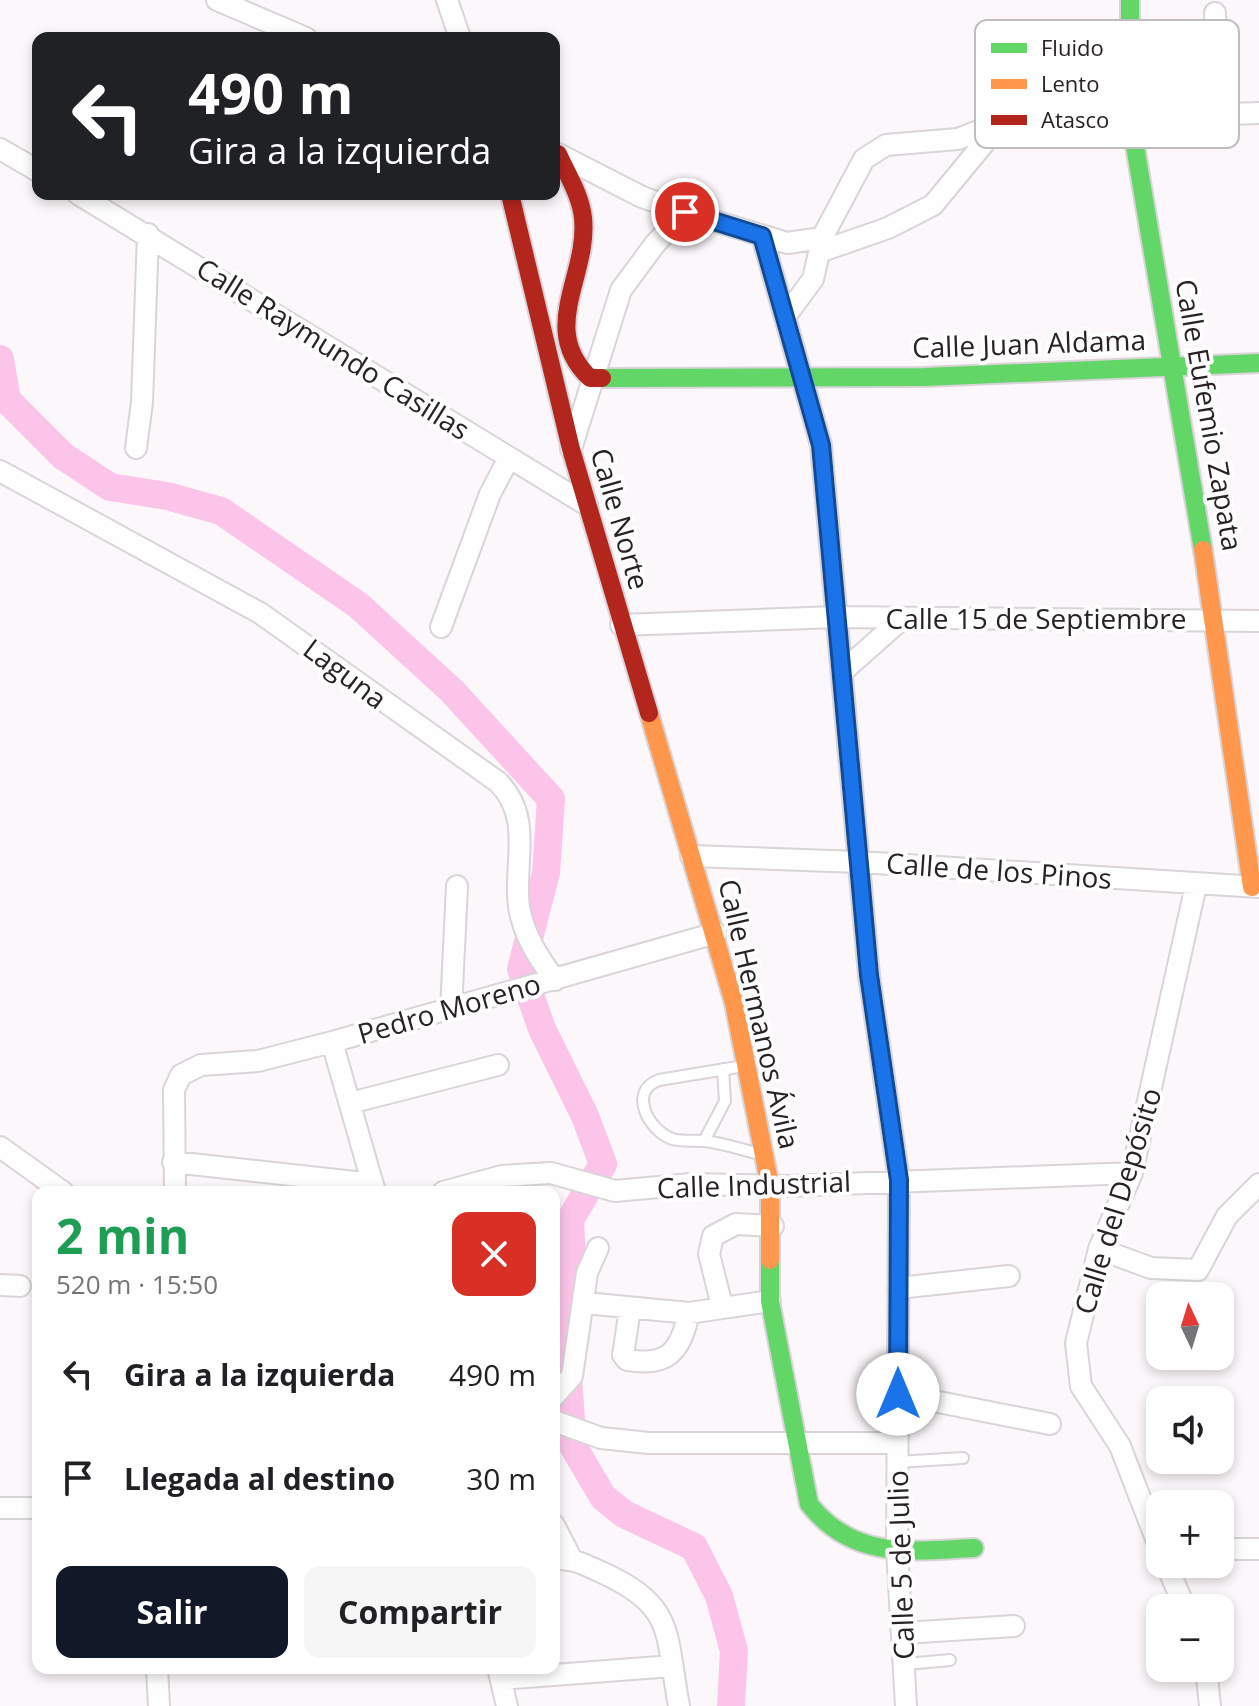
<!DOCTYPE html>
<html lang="es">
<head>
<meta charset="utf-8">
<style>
	:root { --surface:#fff; --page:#f6f6f6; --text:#202124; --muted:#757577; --accent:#111827 }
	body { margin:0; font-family:"Open Sans",sans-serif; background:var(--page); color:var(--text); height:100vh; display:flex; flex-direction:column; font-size:30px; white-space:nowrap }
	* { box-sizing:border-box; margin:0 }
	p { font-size:26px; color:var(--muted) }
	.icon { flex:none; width:44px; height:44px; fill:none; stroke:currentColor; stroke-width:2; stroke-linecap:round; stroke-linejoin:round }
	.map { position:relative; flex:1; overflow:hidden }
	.sheet { position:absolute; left:32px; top:1186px; width:528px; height:488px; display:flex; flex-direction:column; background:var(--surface); border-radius:16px; box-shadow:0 4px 12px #0003 }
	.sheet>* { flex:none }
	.guide { position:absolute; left:32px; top:32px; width:528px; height:168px; border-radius:16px; box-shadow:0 4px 12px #0003; background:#202124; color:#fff; overflow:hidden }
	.needle { width:52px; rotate:356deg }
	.buttons { position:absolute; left:1146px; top:1282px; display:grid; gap:16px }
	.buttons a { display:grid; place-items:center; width:88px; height:88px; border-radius:16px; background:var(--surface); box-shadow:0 4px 12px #0003; font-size:40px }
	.pin { position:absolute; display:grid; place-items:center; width:68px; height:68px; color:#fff; margin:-34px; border:4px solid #fff; border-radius:50%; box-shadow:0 2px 8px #0007 }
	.me { position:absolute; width:88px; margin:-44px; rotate:0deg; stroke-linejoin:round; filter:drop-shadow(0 0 6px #0008) }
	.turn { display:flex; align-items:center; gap:28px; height:168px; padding:0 24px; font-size:36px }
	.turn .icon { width:104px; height:104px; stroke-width:2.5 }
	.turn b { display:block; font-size:56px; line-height:68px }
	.round { display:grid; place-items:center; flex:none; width:84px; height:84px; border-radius:16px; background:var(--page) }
	.head { display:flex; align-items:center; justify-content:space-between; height:136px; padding:0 24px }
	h1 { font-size:48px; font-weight:700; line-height:60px; color:#1e9e55 }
	.primary-button { display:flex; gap:16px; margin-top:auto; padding:16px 24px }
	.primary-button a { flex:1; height:92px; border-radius:16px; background:var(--accent); color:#fff; font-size:32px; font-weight:700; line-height:92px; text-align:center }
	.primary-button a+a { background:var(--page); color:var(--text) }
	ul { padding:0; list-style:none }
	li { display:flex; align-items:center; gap:24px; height:104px; padding:0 24px }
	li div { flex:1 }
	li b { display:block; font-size:30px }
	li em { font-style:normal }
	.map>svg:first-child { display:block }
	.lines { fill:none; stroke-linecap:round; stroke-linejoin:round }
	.river { stroke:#fcc4e8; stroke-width:28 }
	.lane-casing { stroke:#d9d4d7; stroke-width:14 }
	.street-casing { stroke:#d9d4d7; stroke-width:24 }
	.fast-casing { stroke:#d9d4d7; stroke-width:22 }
	.slow-casing { stroke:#d9d4d7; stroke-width:22 }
	.jam-casing { stroke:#d9d4d7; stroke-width:22 }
	.lane { stroke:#fffefe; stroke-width:10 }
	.street { stroke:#fffefe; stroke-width:20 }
	.fast { stroke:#63d668; stroke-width:18 }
	.slow { stroke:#ff974d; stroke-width:18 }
	.jam { stroke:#b3261e; stroke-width:18 }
	.route-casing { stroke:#114b97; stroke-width:20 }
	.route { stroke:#1a73e8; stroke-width:14 }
	.labels { text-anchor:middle; stroke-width:8; stroke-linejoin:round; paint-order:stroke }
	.street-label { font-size:28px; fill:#282125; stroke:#fff }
	.key { fill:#fff; stroke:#bebcbe; stroke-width:2 }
	.key-label { font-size:22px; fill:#282125 }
</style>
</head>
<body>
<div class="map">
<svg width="1259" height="1706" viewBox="0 0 1259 1706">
	<rect width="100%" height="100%" fill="#fcf7fa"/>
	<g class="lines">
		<!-- river -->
		<path class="river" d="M0 359 7 400 63 456 110 487 167 496 221 511 358 605 452 691 551 799 546 873 521 969 542 1029 585 1116 603 1164 570 1220 573 1281 568 1378 573 1446 603 1497 624 1514 694 1547 719 1596 734 1651 731 1706"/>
		<!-- lane casing -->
		<g class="lane-casing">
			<path id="lane" d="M744 1066 659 1080C628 1091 648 1130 672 1139 683 1142 693 1140 704 1141 722 1143 741 1149 759 1154
				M704 1141 725 1101 723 1069
				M897 1462 963 1458
				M906 1664 950 1660"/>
		</g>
		<!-- street casing -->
		<g class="street-casing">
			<path id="street" d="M217 0 306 38
				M447 0 460 38
				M1215 13 1218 113
				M0 149 38 171
				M558 154 642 197 685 212 787 243 822 238 864 159 886 145 958 139 1001 122 1259 113
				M78 194 587 505
				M762 236 821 445 869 975 899 1180 897 1550 906 1706
				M822 251 888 228 933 205 999 125
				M785 317 813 279 822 240
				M136 448 142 402 148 234
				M571 449 621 290 655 244 685 212
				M0 471 260 613 498 782C534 819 513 863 519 907 524 936 538 957 555 980
				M621 625 836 617 1259 621
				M441 627 490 494 509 458
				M843 671 903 618
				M691 856 859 862 1259 887
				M451 1010 457 886
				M332 1042 375 1192
				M350 1103 498 1065
				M0 1147 63 1192
				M173 1162 373 1184
				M175 1192 174 1090 181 1075 201 1065 258 1061 332 1042 716 933
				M443 1192 502 1176 551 1173 615 1191 691 1184 789 1186 1132 1173
				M1099 1249 1151 1268 1198 1270 1227 1216 1259 1184
				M0 1285 20 1286
				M898 1288 1009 1276
				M585 1303 689 1313 770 1301
				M722 1306 709 1254 713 1236 736 1224 773 1226
				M630 1309 623 1355 627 1360C668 1367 680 1352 689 1313
				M898 1394 1050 1424
				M554 1396 572 1376 587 1273 598 1248
				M554 1421 601 1438 649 1443H896
				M0 1508H38
				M554 1525 571 1558
				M1160 1549 1120 1446 1081 1386 1076 1343 1099 1249 1132 1173 1196 885
				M1220 1549H1259
				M554 1559C573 1558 583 1564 601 1572 676 1606 665 1632 679 1706
				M1166 1564 1185 1608
				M904 1633 1014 1626
				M157 1668 159 1706
				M498 1668 507 1706
				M1206 1668 1210 1706
				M501 1679 672 1666"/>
		</g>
		<!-- fast casing -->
		<g class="fast-casing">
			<path id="fast" d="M1130 0V116L1203 550
				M602 378 924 377 1259 363
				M770 1260V1301L809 1504C853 1560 910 1551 974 1548"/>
		</g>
		<!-- slow casing -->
		<g class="slow-casing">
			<path id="slow" d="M1203 550 1252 887
				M649 713 734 1003 770 1186V1260"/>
		</g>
		<!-- jam casing -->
		<g class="jam-casing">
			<path id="jam" d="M558 154C567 174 581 196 583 218 589 276 538 329 590 378H602
				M510 194 571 449 649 713"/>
		</g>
		<!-- lane -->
		<use href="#lane" class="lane"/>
		<!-- street -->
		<use href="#street" class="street"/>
		<!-- fast -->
		<use href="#fast" class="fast"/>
		<!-- slow -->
		<use href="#slow" class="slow"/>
		<!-- jam -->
		<use href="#jam" class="jam"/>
	</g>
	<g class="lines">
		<!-- route casing -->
		<g class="route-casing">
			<path id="route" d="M685 212 762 236 821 445 869 975 899 1180 898 1394"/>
		</g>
		<!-- route -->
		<use href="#route" class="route"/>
	</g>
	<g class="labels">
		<!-- street labels -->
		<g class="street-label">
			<text transform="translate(1029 344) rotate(-2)" y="10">Calle Juan Aldama</text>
			<text transform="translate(333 349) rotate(32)" y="10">Calle Raymundo Casillas</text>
			<text transform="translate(1209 415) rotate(80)" y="10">Calle Eufemio Zapata</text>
			<text transform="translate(620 519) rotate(74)" y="10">Calle Norte</text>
			<text x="1036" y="629">Calle 15 de Septiembre</text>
			<text transform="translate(345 674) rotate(37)" y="10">Laguna</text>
			<text transform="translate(999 871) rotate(4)" y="10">Calle de los Pinos</text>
			<text transform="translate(449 1009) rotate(-16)" y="10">Pedro Moreno</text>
			<text transform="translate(759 1014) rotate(77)" y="10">Calle Hermanos Ávila</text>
			<text transform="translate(754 1185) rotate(-2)" y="10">Calle Industrial</text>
			<text transform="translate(1118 1201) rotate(-73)" y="10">Calle del Depósito</text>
			<text transform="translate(901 1565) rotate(-92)" y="10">Calle 5 de Julio</text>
		</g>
	</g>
	<!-- legend -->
	<rect x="975" y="20" width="264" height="128" rx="12" class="key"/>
	<rect x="991" y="43" width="36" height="10" fill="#63d668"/>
	<rect x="991" y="79" width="36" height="10" fill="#ff974d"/>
	<rect x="991" y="115" width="36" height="10" fill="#b3261e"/>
	<g class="key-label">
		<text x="1041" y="56">Fluido</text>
		<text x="1041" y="92">Lento</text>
		<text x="1041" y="128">Atasco</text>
	</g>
</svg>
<div class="buttons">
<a><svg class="needle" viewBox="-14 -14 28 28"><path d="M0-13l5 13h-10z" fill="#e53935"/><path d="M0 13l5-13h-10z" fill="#757577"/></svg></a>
<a><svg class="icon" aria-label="sound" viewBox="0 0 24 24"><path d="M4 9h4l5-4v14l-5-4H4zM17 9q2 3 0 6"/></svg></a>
<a>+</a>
<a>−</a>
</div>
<div class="pin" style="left:685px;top:212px;background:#d93025"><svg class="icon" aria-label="arrive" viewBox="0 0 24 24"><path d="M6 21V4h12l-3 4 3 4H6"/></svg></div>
<svg class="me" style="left:898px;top:1394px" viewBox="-20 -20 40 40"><circle r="19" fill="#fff"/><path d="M0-13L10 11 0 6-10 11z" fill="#1a73e8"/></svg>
<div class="guide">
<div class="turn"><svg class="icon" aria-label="left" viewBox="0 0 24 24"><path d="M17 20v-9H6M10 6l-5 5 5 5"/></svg><div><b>490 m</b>Gira a la izquierda</div></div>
</div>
<section class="sheet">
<div class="head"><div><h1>2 min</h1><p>520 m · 15:50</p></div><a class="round" style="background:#d93025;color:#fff"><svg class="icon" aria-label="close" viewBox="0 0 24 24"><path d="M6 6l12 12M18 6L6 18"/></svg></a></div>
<ul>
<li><svg class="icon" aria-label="left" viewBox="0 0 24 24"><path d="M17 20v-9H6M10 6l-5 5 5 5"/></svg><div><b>Gira a la izquierda</b></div><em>490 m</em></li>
<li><svg class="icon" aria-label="arrive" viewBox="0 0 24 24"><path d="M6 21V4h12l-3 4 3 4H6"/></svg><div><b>Llegada al destino</b></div><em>30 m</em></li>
</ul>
<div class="primary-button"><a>Salir</a><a>Compartir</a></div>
</section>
</div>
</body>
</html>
